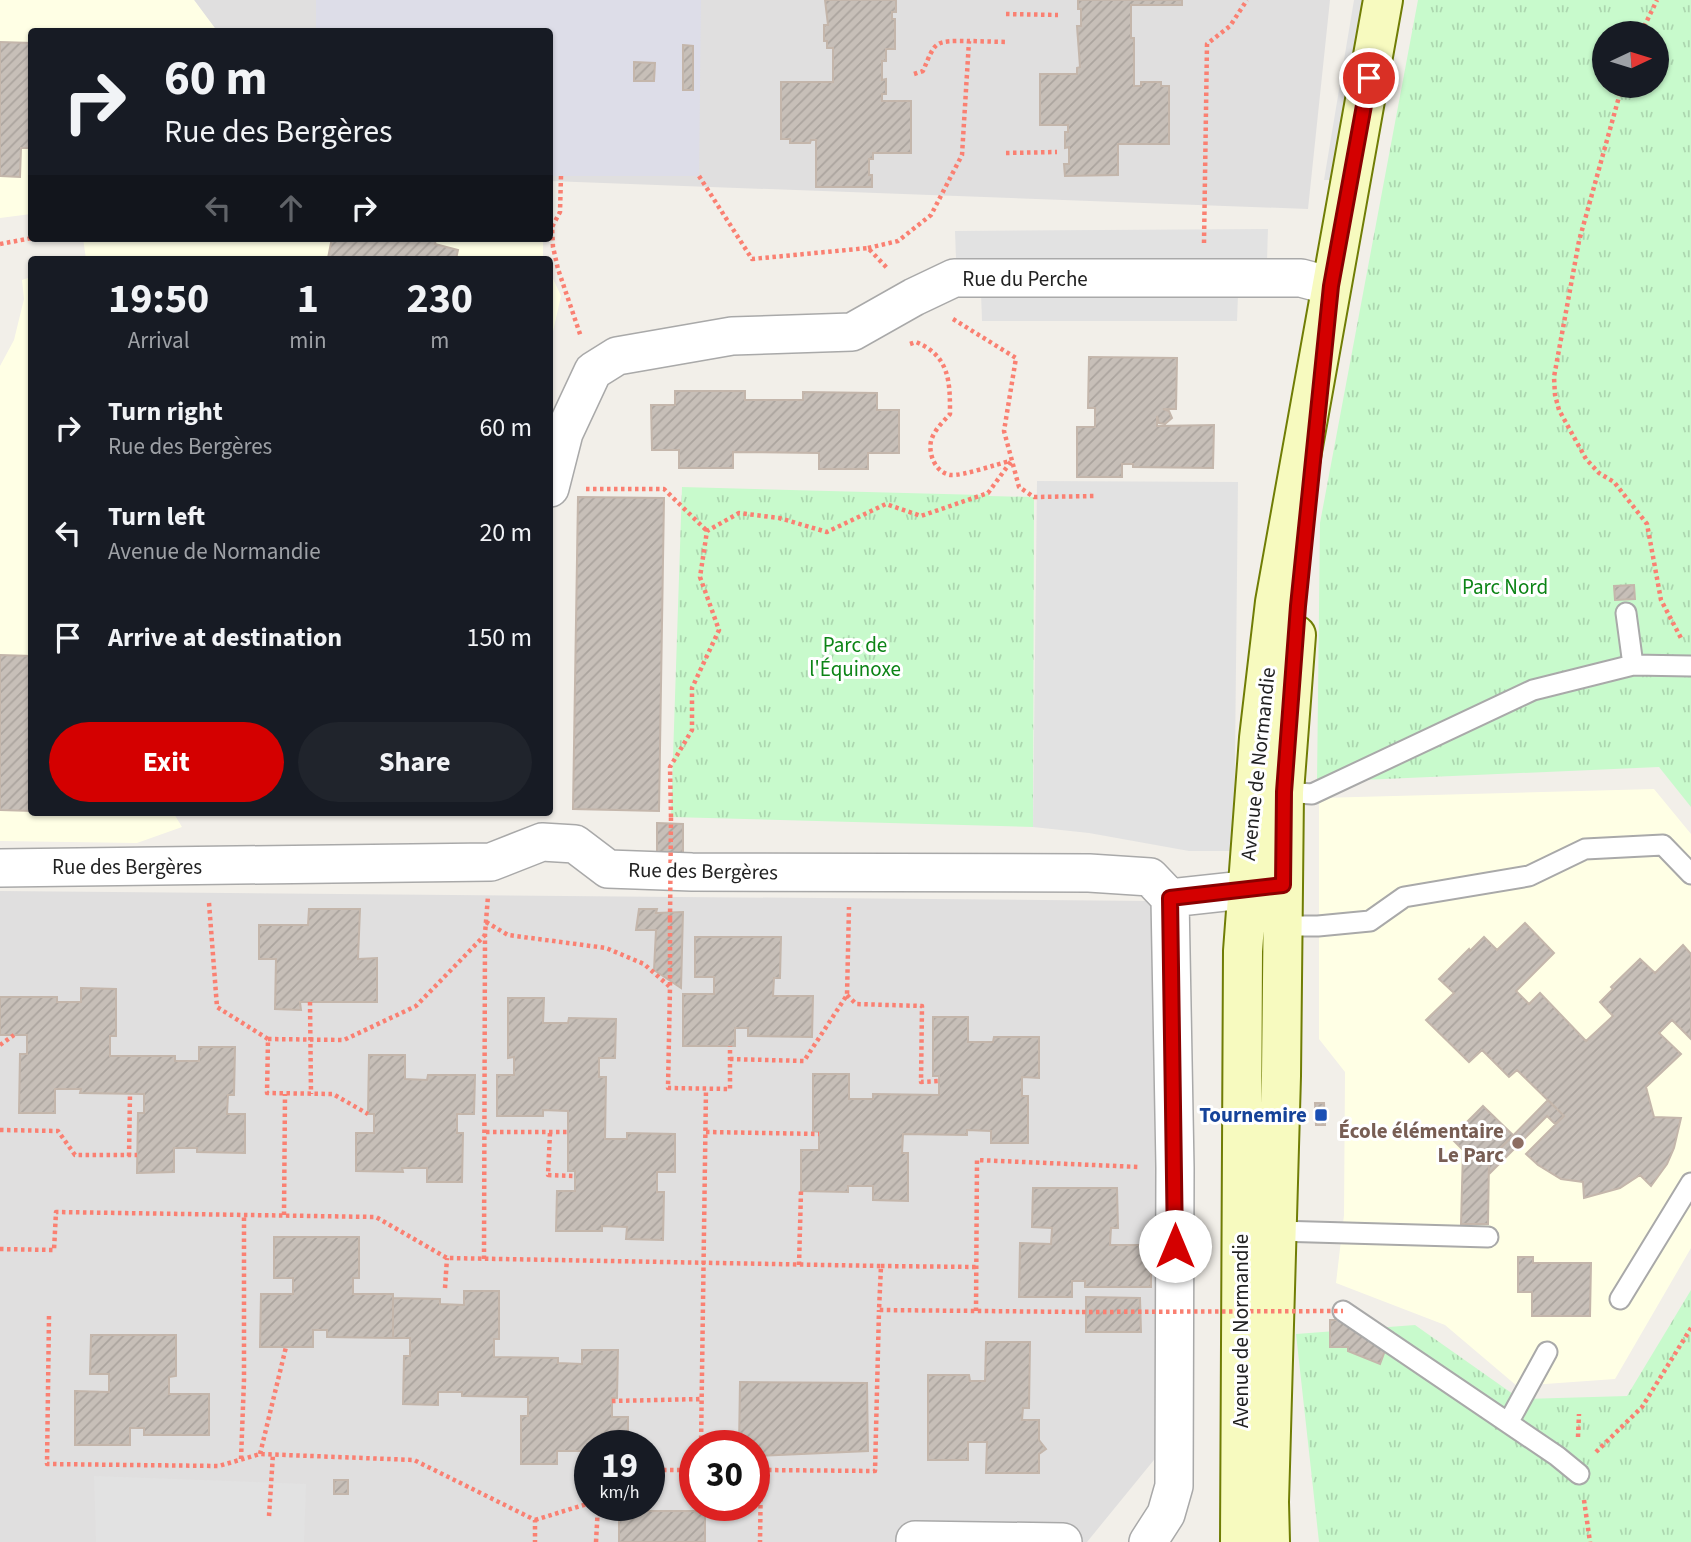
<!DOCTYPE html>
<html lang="en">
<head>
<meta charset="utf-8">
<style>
	:root { --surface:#171b24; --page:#20242c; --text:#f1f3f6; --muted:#9ea1a6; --accent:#d40000 }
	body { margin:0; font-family:"Source Sans 3",sans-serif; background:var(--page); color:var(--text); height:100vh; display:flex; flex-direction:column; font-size:26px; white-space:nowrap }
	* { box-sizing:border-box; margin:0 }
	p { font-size:23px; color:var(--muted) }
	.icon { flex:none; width:38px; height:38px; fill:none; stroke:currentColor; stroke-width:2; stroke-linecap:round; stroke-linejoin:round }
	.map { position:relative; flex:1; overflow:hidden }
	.drawer { position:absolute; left:28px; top:256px; width:525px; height:560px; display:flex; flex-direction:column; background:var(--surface); border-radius:7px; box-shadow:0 2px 5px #0004 }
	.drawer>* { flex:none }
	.guide { position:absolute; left:28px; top:28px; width:525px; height:214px; border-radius:7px; box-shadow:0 2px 5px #0004; background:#171b24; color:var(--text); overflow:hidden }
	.needle { width:46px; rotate:86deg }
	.tools { position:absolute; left:1592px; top:21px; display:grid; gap:14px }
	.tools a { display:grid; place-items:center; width:77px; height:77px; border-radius:50%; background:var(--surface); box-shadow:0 2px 5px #0004; font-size:35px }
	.speed { position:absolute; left:574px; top:1430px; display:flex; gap:14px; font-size:35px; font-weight:700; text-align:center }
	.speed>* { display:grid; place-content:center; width:91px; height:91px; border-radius:50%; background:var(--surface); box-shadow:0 2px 5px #0004; line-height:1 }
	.speed small { font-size:18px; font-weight:400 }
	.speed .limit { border:10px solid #d22; background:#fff; color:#111 }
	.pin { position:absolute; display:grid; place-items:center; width:60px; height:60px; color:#fff; margin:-30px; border:4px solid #fff; border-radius:50%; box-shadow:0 2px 7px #0007 }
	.me { position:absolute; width:77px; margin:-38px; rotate:0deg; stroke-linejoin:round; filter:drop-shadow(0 0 5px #0008) }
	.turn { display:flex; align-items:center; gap:24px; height:147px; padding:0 21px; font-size:32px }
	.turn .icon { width:91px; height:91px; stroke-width:2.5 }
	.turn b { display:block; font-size:49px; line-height:60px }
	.lanes { display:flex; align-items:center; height:66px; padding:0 21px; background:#0003; justify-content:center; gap:35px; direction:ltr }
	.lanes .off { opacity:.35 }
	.eta { display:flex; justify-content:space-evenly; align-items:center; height:119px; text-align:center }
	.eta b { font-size:42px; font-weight:700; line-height:49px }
	.primary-button { display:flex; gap:14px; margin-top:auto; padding:14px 21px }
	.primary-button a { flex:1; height:80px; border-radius:42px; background:var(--accent); color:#fff; font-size:28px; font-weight:700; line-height:80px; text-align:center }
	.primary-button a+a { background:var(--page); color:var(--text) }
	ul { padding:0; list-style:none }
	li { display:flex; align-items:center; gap:21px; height:105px; padding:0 21px }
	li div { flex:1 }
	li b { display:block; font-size:26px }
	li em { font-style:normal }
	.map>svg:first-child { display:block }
	.residential { fill:#e0dfdf; fill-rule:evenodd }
	.education { fill:#ffffe5 }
	.park { fill:url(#park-tufts); fill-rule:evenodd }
	.parking { fill:#e2e2e2 }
	.plaza { fill:#dddde8 }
	.building { fill:url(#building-hatch); stroke:#c4b6ab; stroke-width:2 }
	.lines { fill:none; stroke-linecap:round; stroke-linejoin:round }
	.lane-casing { stroke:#a9a9a9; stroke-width:23 }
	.street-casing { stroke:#a9a9a9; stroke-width:40 }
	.secondary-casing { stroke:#707d05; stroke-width:42 }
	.path { stroke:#fa8072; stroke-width:4.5; stroke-dasharray:3.5 3.5; stroke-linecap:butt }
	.lane { stroke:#fff; stroke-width:19 }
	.street { stroke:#fff; stroke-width:37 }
	.secondary { stroke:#f7fabf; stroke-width:38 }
	.path-bridge { stroke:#fa8072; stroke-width:4.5; stroke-dasharray:3.5 3.5; stroke-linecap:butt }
	.route-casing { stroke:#8a0000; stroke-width:18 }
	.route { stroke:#d40000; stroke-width:12 }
	.transit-dot { fill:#1a4fb4; stroke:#fff; stroke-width:2.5 }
	.education-dot { fill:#8d6e63; stroke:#fff; stroke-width:2.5 }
	.labels { text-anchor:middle; stroke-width:6; stroke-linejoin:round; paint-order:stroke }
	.street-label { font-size:21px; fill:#222; stroke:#fff }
	.park-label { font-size:21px; fill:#0c8416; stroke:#fff }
	.transit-label { font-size:21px; font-weight:bold; fill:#164399; stroke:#fff; text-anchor:end }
	.education-label { font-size:21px; font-weight:bold; fill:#785e54; stroke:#fff; text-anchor:end }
</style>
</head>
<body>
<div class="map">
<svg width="1691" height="1542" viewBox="0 0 1691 1542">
	<defs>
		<pattern id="park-tufts" width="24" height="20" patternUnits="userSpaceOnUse" patternTransform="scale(1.75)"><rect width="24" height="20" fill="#c8facc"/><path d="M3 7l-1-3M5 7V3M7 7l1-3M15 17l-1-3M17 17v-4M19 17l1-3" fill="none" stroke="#acd6af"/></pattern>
		<pattern id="building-hatch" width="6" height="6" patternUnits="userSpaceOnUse" patternTransform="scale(1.75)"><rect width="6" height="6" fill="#c7bfb8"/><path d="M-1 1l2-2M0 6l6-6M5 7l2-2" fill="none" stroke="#aba49e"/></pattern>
	</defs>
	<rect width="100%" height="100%" fill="#f2efe9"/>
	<!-- residential -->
	<path class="residential" d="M194 0H1330L1308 209 550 181V32L217 31Z
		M0 891 1152 901 1158 1455 1087 1542H0ZM590 1446H649V1505H590ZM695 1446H754V1505H695Z"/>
	<!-- education -->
	<path class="education" d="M0 0H194L217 31 32 32 31 214 0 218Z
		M83 238H543V259H86Z
		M550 272 561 296 550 345Z
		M31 277 32 812H173L182 827 137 843 0 841V366L14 340 24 299 22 280Z
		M1654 789 1691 834V1248L1615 1379 1517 1386 1445 1325 1336 1283 1344 1215 1345 1072 1319 1039V798Z"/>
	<!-- park -->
	<path class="park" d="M1418 0H1691V807L1659 767 1317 782 1320 523ZM1605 33H1657V86H1605Z
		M682 487 982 495 988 493 989 496 1034 497 1033 827 671 817Z
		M1691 1290V1542H1319L1296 1334 1415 1325 1520 1399 1627 1396Z"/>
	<!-- parking -->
	<path class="parking" d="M1354 0H1367L1336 180H1324Z
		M1268 229 1267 260 1238 295 1237 321H982L981 292 956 259 955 231Z
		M1037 481 1238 482 1234 851H1189L1089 833 1033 827Z
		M94 1476 306 1484 304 1542H96Z"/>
	<!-- plaza -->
	<path class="plaza" d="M316 0H701L699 176H550V32H316Z"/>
	<!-- building -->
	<path class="building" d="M825 0H896V12H892V19H895V49H886V61H882V80L886 79V94H882V101H911V153H873V159H869V175H872V187H816V140H811L810 143H790V139H781V82H833V48H827V41H824V25H828Z
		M1078 0H1182V5H1131V38H1134V86H1141V82H1161V86H1169V144H1118V175L1065 176 1064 164H1069V147L1065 148V132H1068V125H1040V74H1077V68L1080 67 1077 26H1081V9H1078Z
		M0 42 32 43V148H21L20 177 0 176Z
		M683 45 693 46V90H683Z
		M634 62 655 63 654 81H634Z
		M332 238H436L435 244 458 250 456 259H334L328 258Z
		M1089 357 1177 358 1176 409H1163L1169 411 1172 418 1165 424 1159 423 1157 416V426L1214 425 1213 468 1133 467V464H1122V477H1077V427H1095V408H1088Z
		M675 391H745V400H803V392L877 393V410H899V453H868V469H819V453L733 452V468H679V450H652L651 405H675Z
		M578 497 664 498 659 811 573 809Z
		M1634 585 1635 599 1615 600 1614 586Z
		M0 655 32 656V811L0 810Z
		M657 823 683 824V857L657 856Z
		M309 909H360L358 959 377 958V1002H300L301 1010 275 1009 276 959H259V925H308Z
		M639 909H657L656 913 683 912 681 988 654 970 656 930H636Z
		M1525 923 1554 953 1516 991 1529 1004 1540 993 1586 1041 1613 1016 1600 1002 1613 989 1611 987 1640 959 1655 973 1683 945 1691 954V1039L1672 1020 1659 1033 1681 1054 1646 1087 1654 1117 1681 1118 1674 1148 1667 1164 1651 1186 1640 1175 1620 1188 1584 1198 1583 1182 1561 1179 1538 1165 1526 1154 1564 1116 1517 1070 1509 1077 1482 1050 1469 1062 1426 1020 1454 993 1439 979 1469 949 1470 951 1484 937 1497 950Z
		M695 937H781L780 978H774L773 996H813L812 1037 748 1036V1028H735V1046H683V994H714V977H695Z
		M81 988 116 989V1036H110V1056H175V1061H199V1047H235L234 1095H228L227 1114H245V1153L197 1152V1148H174V1172L137 1173 138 1113H144V1094L80 1093 81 1089H55V1113H19L20 1054H27V1035H0V997H57V1002H81Z
		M508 998H544L543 1023H568L569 1018 616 1019 615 1058H599V1077H606L605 1139H627V1133L675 1134V1172H657V1192H664L663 1240 626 1239 627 1227 602 1226V1231H556L557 1191H575V1171H568V1111L543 1110V1116H497V1075H514V1057L508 1058Z
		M933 1017H968V1042H993L994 1037H1039V1078L1022 1077V1096H1028V1143H991V1131L967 1130V1135L903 1134 902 1153H908V1201L873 1200V1186H848V1192L801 1191V1150H819V1132L813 1131V1074H849V1099H873V1094L939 1095V1076H933Z
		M369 1055H405V1079L427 1080 428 1075H475L474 1114H457V1133H463L462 1182H427V1168H402L403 1172 356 1171V1133H374V1114H368Z
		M1548 1100 1564 1116 1555 1124 1547 1116 1489 1174V1160Z
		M1315 1103H1324L1325 1125H1316Z
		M1483 1106 1513 1135 1489 1160 1488 1224H1461L1463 1150 1451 1138Z
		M1033 1188H1117L1118 1228H1111L1110 1245H1151V1287H1085V1281H1072V1297H1019L1020 1243 1051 1244 1052 1228 1032 1227Z
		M274 1237H359V1278H353V1294H393V1338L327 1337V1330H313V1347H260L261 1294H293V1278H274Z
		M1518 1257H1533V1263H1591L1590 1316H1532V1292H1518Z
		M464 1291H499V1339H494V1357L558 1358V1363L582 1364V1350H618L617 1398H612V1417H628V1446H590V1455H581V1451H557V1464H521V1416H528V1397L462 1396V1392H438V1405L403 1404 404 1356H410V1338H393V1298L440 1299V1304L464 1305Z
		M1086 1297 1140 1298 1141 1332H1086Z
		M1362 1316 1392 1332 1380 1364 1348 1351V1347H1330V1320H1360Z
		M91 1335H176V1376L169 1377V1394H209V1435H144V1428H130V1445H75V1391L109 1392V1374H90Z
		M986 1342H1030L1029 1408H1023L1022 1420H1039V1440L1046 1449 1039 1454V1473H986L987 1442H968V1460H928V1375H969L970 1381H985Z
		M740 1382 867 1383 868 1451 754 1456V1446H739Z
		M334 1480H348V1494H334Z
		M619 1511H705V1542H619Z"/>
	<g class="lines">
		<!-- lane casing -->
		<g class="lane-casing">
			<path id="lane" d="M1626 613 1633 665
				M1284 792 1312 794 1533 690 1633 665 1691 666
				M1283 926H1318L1370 921 1404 897 1529 876 1585 849 1663 845 1691 874
				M1277 1231 1488 1237
				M1620 1299 1691 1183
				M1343 1311 1557 1456 1579 1474
				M1508 1423 1547 1352"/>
		</g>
		<!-- street casing -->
		<g class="street-casing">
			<path id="street" d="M550 488 564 433 593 371 617 356 732 336 852 332 914 297 954 278H1301L1331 286
				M0 868 491 862 542 842 575 844 608 869 692 872 1089 873 1150 877 1170 898 1279 886
				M915 1540 1063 1542
				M1148 1542 1166 1514 1174 1486 1175 1168 1170 898"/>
		</g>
		<!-- secondary casing -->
		<g class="secondary-casing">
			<path id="secondary" d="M1240 1542 1243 951 1259 738 1275 602 1383 0
				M1270 1542 1269 1502 1281 1076 1284 792 1296 635"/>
		</g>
		<!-- path -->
		<path class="path" d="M1006 14 1058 15
			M1641 33 1657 0
			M914 74 923 71C936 40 934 41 969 41
			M1622 86 1579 241 1554 377 1555 395 1559 410 1586 459 1599 473 1614 482 1647 524 1661 600 1682 640
			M1006 153 1057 152
			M561 176 560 212 552 227 553 247 558 269 581 337
			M699 176 752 259 868 248 888 269
			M1204 243 1207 44 1230 26 1247 0
			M0 244 32 238
			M868 248 898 241 931 215 962 155 969 41 1007 42
			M953 319 1016 358 1004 431 1019 487 1034 497 1096 496
			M910 344 916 342C950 356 950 382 950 414 943 422 934 430 931 441 928 455 936 473 951 475 963 476 997 464 1010 461
			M586 489H664L707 531
			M671 817 670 767 692 730V688L719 630 700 577 707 531 739 513 779 518 827 532 886 504 921 516 988 493 1012 460
			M209 903 217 1007 268 1039 267 1093 333 1094 368 1114
			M670 919V986
			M486 922 508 935 606 948 644 964 670 987 668 1088 730 1089V1046
			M847 995 856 1004 922 1006 921 1082 939 1081
			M310 1002 311 1094
			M268 1039 344 1040 416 1006 485 935
			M0 1045 14 1035
			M730 1059 804 1061 847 995 849 907
			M0 1130 58 1131 75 1155H137
			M486 1132H568
			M706 1132 819 1134
			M550 1133 548 1175 575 1176
			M129 1156 130 1094
			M284 1215 285 1094
			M0 1249 54 1250 56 1212 376 1217 447 1258 881 1266 879 1310 1082 1312
			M484 1259 485 934 488 896
			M799 1265 801 1191
			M881 1266 977 1267
			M445 1288 447 1258
			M976 1311 977 1160 1139 1167
			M49 1316 47 1464 219 1466 260 1454 414 1460 535 1520V1542
			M612 1401 702 1399
			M1578 1437 1579 1414
			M701 1446 706 1089
			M1596 1452 1642 1407 1691 1328
			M260 1454 286 1347
			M241 1459 244 1380V1214
			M649 1470H695
			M754 1470H761L760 1542
			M761 1470 875 1471 879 1310
			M1584 1500 1590 1542
			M269 1516 273 1454
			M535 1520 590 1503
			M596 1542 598 1505"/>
		<!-- lane -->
		<use href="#lane" class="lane"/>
		<!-- street -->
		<use href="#street" class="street"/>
		<!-- secondary -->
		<use href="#secondary" class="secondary"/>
		<!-- path-bridge -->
		<path class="path-bridge" d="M670 919 671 817
			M1082 1312 1343 1311"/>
	</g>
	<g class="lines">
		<!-- route casing -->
		<g class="route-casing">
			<path id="route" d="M1175 1246 1170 898 1283 885 1284 792 1298 606 1331 286 1369 78"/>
		</g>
		<!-- route -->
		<use href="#route" class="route"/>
	</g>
	<!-- markers -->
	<rect class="transit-dot" x="1314" y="1108" width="14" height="14" rx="3.5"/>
	<circle class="education-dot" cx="1518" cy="1143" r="7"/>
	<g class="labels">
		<!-- street labels -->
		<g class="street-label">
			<text x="1025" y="286">Rue du Perche</text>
			<text transform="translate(1258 764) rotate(-84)" y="7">Avenue de Normandie</text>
			<text x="127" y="874">Rue des Bergères</text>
			<text transform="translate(703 871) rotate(1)" y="7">Rue des Bergères</text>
			<text transform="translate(1241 1331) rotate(-90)" y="7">Avenue de Normandie</text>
		</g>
		<!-- park labels -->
		<g class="park-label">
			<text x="1505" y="594">Parc Nord</text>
			<text x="855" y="652">Parc de<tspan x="855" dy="24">l'Équinoxe</tspan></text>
		</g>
		<!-- transit labels -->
		<g class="transit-label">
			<text x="1307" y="1122">Tournemire</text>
		</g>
		<!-- education labels -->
		<g class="education-label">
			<text x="1504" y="1138">École élémentaire<tspan x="1504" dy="24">Le Parc</tspan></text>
		</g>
	</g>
</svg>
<div class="tools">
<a><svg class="needle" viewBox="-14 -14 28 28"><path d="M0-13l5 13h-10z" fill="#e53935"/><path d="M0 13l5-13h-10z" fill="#9ea1a6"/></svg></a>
</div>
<div class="speed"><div>19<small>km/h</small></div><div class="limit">30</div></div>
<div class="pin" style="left:1369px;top:78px;background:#d93025"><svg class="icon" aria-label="arrive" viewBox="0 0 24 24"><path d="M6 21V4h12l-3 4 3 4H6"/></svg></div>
<svg class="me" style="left:1175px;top:1246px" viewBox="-20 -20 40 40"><circle r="19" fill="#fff"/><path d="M0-13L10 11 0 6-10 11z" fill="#d40000"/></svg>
<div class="guide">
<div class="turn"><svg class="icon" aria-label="right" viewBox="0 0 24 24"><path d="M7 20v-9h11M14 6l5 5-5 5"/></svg><div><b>60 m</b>Rue des Bergères</div></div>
<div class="lanes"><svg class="icon off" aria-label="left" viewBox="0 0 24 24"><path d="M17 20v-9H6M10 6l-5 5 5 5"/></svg><svg class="icon off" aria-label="ahead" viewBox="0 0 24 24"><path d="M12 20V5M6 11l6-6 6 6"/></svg><svg class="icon" aria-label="right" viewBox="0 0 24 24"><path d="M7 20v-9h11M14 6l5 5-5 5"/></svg></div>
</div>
<section class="drawer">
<div class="eta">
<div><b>19:50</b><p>Arrival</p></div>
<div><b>1</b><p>min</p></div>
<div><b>230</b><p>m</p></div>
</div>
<ul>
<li><svg class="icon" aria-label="right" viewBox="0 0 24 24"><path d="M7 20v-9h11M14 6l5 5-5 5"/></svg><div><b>Turn right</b><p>Rue des Bergères</p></div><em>60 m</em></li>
<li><svg class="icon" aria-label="left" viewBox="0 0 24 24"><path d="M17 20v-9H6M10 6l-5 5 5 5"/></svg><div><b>Turn left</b><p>Avenue de Normandie</p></div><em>20 m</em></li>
<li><svg class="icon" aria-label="arrive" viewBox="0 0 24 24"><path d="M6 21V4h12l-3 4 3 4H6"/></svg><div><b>Arrive at destination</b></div><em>150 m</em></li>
</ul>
<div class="primary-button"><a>Exit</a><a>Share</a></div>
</section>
</div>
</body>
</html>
